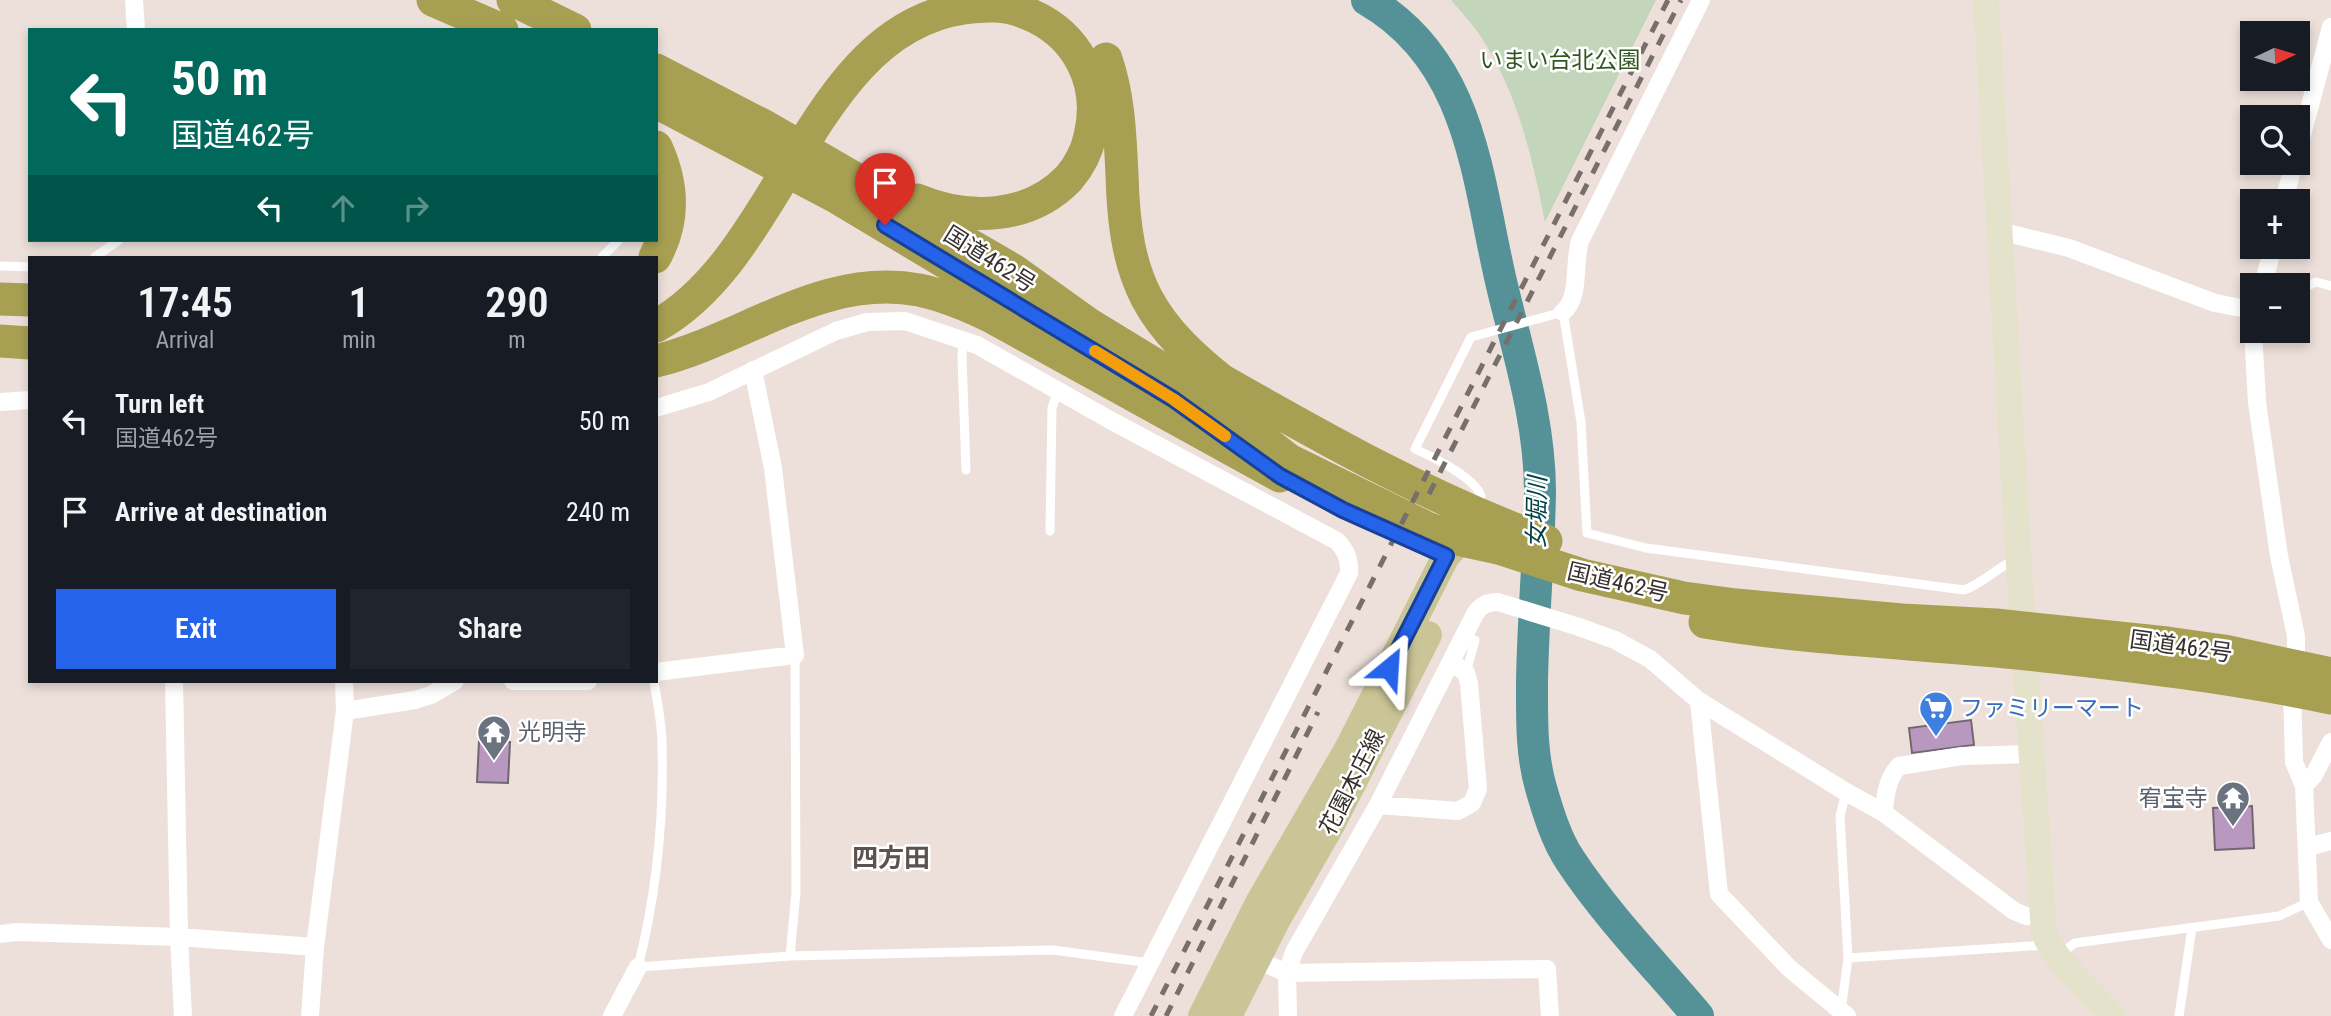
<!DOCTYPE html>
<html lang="en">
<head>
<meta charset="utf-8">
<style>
	:root { --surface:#171b24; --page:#20242c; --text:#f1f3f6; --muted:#9ea1a6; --accent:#2563eb }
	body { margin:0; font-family:"Roboto Condensed","Noto Sans JP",sans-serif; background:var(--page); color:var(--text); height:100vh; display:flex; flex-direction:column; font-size:26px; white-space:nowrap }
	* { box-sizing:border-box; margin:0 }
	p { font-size:23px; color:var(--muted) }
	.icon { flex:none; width:38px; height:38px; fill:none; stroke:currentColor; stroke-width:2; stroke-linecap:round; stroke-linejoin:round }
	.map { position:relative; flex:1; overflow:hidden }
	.details { position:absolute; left:28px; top:256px; width:630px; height:427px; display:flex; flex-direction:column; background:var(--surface); border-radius:0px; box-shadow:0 4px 10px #0003 }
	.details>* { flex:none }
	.banner { position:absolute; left:28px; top:28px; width:630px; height:214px; border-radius:0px; box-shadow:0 4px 10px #0003; background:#00695c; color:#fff; overflow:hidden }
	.needle { width:46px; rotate:86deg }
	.controls { position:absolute; left:2240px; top:21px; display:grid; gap:14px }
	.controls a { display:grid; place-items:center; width:70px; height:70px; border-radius:0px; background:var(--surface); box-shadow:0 4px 10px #0003; font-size:35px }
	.pin { position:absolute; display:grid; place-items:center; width:60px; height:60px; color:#fff; margin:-72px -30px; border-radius:50% 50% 50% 0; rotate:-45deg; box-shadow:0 0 7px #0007 }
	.pin .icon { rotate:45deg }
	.me { position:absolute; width:77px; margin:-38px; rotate:27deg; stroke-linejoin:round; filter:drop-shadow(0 0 5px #0008) }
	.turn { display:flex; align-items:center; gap:24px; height:147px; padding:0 28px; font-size:32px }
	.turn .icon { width:91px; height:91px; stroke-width:2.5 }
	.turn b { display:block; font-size:49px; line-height:60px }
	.lanes { display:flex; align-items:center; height:66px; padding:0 28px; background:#0003; justify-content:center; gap:35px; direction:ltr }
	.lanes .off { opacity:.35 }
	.eta { display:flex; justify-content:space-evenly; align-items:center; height:119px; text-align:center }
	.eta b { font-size:42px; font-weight:600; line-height:49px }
	.button { display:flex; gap:14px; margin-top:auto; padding:14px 28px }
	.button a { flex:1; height:80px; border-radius:0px; background:var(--accent); color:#fff; font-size:28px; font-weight:600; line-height:80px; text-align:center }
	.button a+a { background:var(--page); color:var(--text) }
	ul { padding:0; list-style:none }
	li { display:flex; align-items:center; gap:21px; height:91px; padding:0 28px }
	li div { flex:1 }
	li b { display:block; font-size:26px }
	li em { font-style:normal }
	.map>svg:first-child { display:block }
	.green { fill:#c3d6bc }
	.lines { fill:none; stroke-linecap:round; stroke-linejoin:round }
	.river { stroke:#549298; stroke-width:32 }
	.building { fill:#b898bf; stroke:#6f6870; stroke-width:2 }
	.lane { stroke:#fff; stroke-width:9 }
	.street { stroke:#fff; stroke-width:18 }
	.secondary { stroke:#e5e2cb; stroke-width:26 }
	.primary { stroke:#cac597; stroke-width:28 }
	.highway { stroke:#a79f51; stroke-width:33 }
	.rail { stroke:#776f6c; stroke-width:5; stroke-dasharray:12 12; stroke-linecap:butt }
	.route-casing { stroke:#184099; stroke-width:18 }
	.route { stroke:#2563eb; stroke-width:12 }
	.slow { stroke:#f59e0b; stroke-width:12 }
	.labels { text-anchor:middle; stroke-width:5; stroke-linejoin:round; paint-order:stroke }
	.park-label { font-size:23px; fill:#30561f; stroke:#fff }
	.street-label { font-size:23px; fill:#36312f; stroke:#fff }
	.shop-label { font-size:23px; fill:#366cbe; stroke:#fff; text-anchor:start }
	.worship-label { font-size:23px; fill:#5b616d; stroke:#fff; text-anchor:start }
	.water-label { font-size:24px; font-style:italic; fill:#034146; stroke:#fff }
	.quarter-label { font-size:26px; font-weight:bold; fill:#5d524f; stroke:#fff }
</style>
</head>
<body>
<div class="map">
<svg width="2331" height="1016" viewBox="0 0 2331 1016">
	<rect width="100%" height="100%" fill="#ede0db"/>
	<!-- green -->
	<path class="green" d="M1451 0H1656L1545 222C1532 156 1517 90 1479 34 1471 22 1460 11 1451 0Z"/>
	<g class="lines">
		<!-- river -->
		<path class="river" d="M1367 0C1476 63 1477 187 1504 294 1520 359 1540 424 1540 492 1539 555 1533 619 1532 682 1532 717 1531 754 1541 788 1548 812 1556 839 1570 860 1607 916 1655 965 1698 1016"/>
	</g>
	<!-- building -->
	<path class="building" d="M1971 720 1974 745 1912 753 1909 728Z
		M479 741 510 742 508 783 477 782Z
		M2252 806 2254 848 2215 850 2213 808Z"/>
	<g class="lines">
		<!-- lane -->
		<path class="lane" d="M95 257 119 240
			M602 257 619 240
			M0 266 30 267
			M2298 291 2316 282 2331 286
			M963 340 962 357 966 470
			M1481 496C1474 477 1433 457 1415 449L1471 337 1563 312 1581 422 1587 533 1646 548 1964 590C1984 583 1997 567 2017 559
			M1050 531 1052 408 1058 391
			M1466 673 1475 640
			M654 681C657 702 662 723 662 744 664 818 656 896 638 967L790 956 1053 950 1150 963
			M2060 954 2075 943 2279 916 2309 902
			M790 956 796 892 795 655
			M1848 958 2046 945
			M1841 1011 1848 958 1840 816 1846 792
			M2179 1016 2192 928"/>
		<!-- street -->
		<path class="street" d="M134 0 136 30
			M2298 150 2331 27
			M2284 201 2294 163
			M1999 231 2069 248 2215 303 2252 310
			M2263 285 2273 247
			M1563 312C1581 297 1573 263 1580 241L1701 0
			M2253 331 2257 402 2279 556 2296 636V666
			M0 402 30 400
			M656 408 709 392 836 331 867 322 905 321 977 345 1110 420 1337 541C1346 550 1350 560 1349 573L1123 1016
			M656 672 795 655 773 468 753 370
			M174 681 179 937 183 1016
			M344 681 345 711
			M513 681H588
			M2292 689 2294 762 2304 786 2309 902 2331 940
			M1699 701 1719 894 1789 968 1847 1016
			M2304 786 2314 775 2331 742
			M1378 805 1458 811 1472 803 1478 789 1469 683 1466 673 1458 667
			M1884 813C1885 796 1887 779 1899 766L1962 756 2031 754
			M2308 847 2331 841
			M0 934 17 932 179 937 315 947
			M1257 960 1287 973 1547 969 1550 1016
			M310 1016 315 947 345 711 415 700 431 695 455 681
			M612 1016 638 967
			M1288 1016 1287 973 1294 952 1378 805 1475 614C1481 605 1487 602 1498 602L1579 627 1615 640 1650 659 1699 701 1846 792 1884 813 2014 911 2026 916 2042 917"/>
		<!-- secondary -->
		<path class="secondary" d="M1986 0 2021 600 2044 933C2056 963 2091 992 2113 1016"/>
		<!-- primary -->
		<path class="primary" d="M1202 1016 1259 903 1348 749 1446 556 1461 540
			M1228 1016 1277 919 1332 823 1428 635"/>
		<!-- highway -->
		<path class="highway" d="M433 0 502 30
			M513 0 575 30
			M1106 59C1119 97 1120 135 1122 175 1125 283 1148 324 1234 390
			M656 70 766 127 1013 270 1087 323 1205 395 1289 460 1427 528 1461 540 1502 549 1582 575 1684 598 1736 605 1902 620 1996 625 2167 643 2224 651 2331 674
			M656 102 838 198 1075 340
			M655 257C675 221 673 184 656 147
			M0 299 30 300
			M656 326C785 254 810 30 964 8 985 5 1006 4 1026 13 1077 33 1103 82 1090 136 1087 151 1079 166 1069 178 1029 220 967 221 917 200
			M0 341 30 343
			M656 361C745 339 823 272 919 290 943 295 967 305 990 316L1280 476
			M1216 377C1323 438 1430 499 1546 541
			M1705 622C1812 640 1919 643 2027 654 2129 665 2230 677 2331 698"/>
		<!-- rail -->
		<path class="rail" d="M1429 494 1681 0
			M1151 1016 1668 0
			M1166 1016 1318 712"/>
	</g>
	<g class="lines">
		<!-- route casing -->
		<g class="route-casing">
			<path id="route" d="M885 225 1173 399 1280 476 1343 510 1446 556 1389 668"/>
		</g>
		<!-- route -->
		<use href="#route" class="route"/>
		<!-- slow -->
		<path class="slow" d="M1095 351 1173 399 1225 436"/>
	</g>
	<!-- icons -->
	<defs>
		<g id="supermarket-pin" transform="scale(1.75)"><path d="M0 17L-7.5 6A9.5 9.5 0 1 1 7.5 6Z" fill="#3f7fe0" stroke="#fff"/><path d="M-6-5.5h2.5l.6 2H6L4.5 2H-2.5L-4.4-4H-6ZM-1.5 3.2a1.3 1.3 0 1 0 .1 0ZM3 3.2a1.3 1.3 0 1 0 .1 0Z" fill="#fff"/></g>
		<g id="temple-pin" transform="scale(1.75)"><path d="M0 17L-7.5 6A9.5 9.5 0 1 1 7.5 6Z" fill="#6b7280" stroke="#fff"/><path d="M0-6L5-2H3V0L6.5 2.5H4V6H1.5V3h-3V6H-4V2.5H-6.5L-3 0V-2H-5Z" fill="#fff"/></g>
	</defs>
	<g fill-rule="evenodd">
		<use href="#supermarket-pin" x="1936" y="708"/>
		<use href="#temple-pin" x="494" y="732"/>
		<use href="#temple-pin" x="2233" y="798"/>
	</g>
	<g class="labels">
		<!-- park labels -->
		<g class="park-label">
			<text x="1560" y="68">いまい台北公園</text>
		</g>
		<!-- street labels -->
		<g class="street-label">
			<text transform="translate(990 259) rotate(32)" y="8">国道462号</text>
			<text transform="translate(1618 582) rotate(13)" y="8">国道462号</text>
			<text transform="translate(2181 646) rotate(8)" y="8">国道462号</text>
			<text transform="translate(1352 782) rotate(-63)" y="8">花園本庄線</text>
		</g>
		<!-- shop labels -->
		<g class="shop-label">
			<text x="1960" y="716">ファミリーマート</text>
		</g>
		<!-- worship labels -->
		<g class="worship-label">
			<text x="518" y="740">光明寺</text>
			<text x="2208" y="806" text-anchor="end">宥宝寺</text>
		</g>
		<!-- water labels -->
		<g class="water-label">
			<text transform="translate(1537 512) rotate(-89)" y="8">女堀川</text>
		</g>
		<!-- quarter labels -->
		<g class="quarter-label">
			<text x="891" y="867">四方田</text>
		</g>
	</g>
</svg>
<div class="controls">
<a><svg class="needle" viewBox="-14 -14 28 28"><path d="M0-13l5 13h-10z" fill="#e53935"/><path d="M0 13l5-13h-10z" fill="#9ea1a6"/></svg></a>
<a><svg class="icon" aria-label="search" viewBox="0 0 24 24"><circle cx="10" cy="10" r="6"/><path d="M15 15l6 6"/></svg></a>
<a>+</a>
<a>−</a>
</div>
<div class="pin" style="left:885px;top:225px;background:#d93025"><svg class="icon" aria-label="arrive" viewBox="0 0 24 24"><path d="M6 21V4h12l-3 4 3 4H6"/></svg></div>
<svg class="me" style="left:1389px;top:668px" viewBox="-20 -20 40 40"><path d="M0-17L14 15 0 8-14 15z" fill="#2563eb" stroke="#fff" stroke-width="4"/></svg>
<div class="banner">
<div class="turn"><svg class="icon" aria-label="left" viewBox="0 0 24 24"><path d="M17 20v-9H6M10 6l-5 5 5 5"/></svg><div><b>50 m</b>国道462号</div></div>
<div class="lanes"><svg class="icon" aria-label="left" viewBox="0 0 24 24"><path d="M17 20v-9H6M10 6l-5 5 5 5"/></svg><svg class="icon off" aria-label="ahead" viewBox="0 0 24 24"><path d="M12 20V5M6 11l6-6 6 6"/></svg><svg class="icon off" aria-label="right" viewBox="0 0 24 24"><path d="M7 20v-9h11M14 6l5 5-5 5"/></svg></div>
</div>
<section class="details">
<div class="eta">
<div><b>17:45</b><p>Arrival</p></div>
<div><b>1</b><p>min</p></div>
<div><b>290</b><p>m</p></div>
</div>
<ul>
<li><svg class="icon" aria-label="left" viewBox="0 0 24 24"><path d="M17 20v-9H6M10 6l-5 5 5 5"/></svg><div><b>Turn left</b><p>国道462号</p></div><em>50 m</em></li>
<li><svg class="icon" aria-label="arrive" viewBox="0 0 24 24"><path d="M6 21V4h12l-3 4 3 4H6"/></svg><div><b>Arrive at destination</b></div><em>240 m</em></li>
</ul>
<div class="button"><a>Exit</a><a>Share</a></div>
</section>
</div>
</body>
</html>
